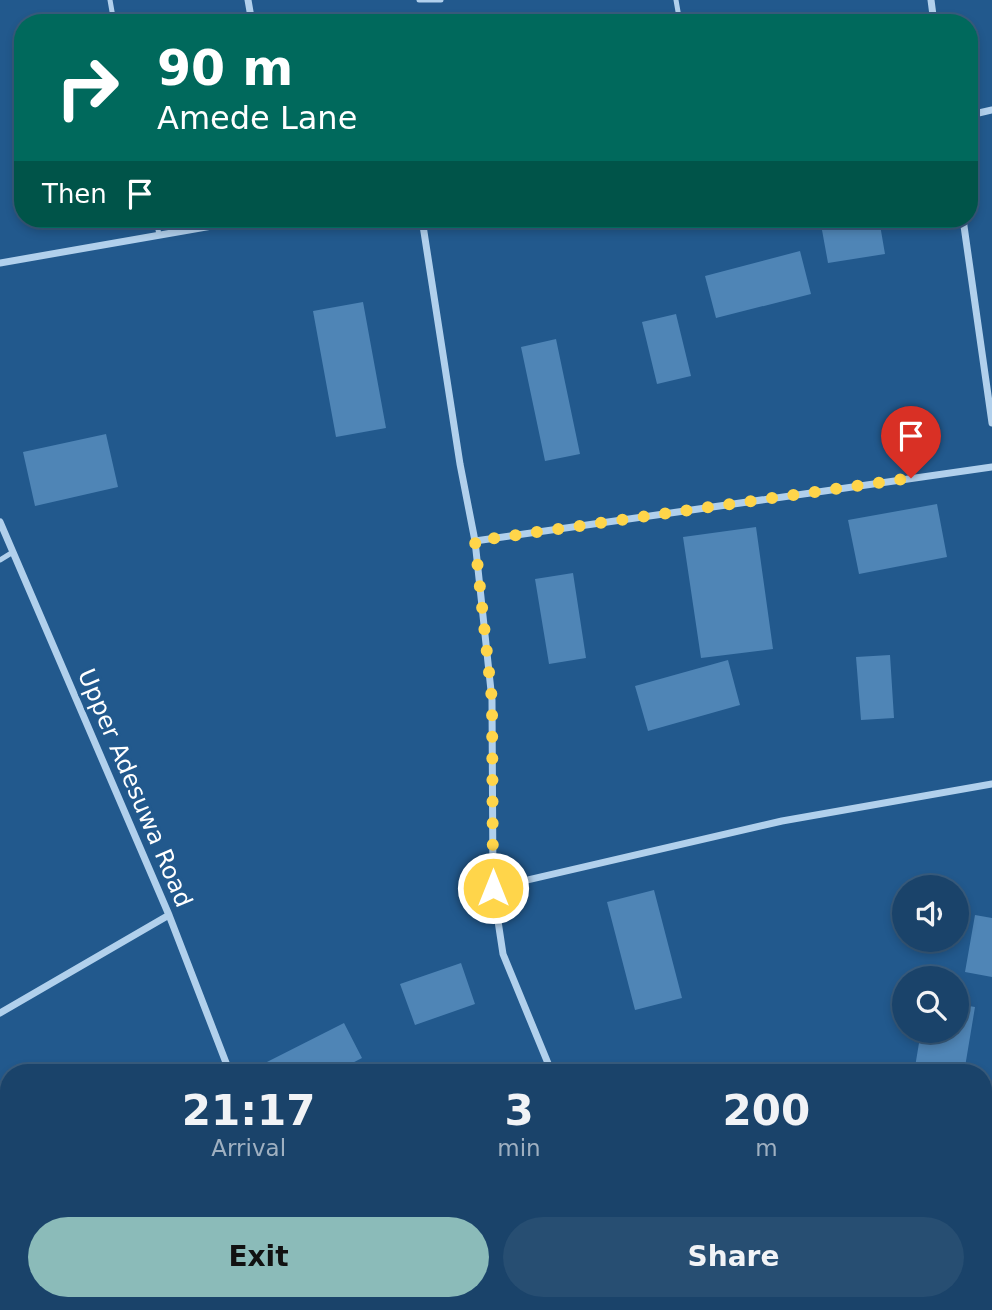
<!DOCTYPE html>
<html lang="en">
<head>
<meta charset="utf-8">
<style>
	:root { --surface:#1a436a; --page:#274e72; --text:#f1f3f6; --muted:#9fb0c1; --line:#385c7e; --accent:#8bbbb9 }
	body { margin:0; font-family:"DejaVu Sans",sans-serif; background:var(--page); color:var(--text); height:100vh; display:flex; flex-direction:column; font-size:26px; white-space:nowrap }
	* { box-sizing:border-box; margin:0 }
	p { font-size:23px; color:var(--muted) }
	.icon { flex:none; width:38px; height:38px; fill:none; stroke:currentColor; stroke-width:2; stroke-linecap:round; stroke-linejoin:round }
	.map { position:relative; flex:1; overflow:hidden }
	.panel { position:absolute; left:0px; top:1064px; width:992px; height:247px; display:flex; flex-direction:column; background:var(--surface); border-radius:28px 28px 0 0; box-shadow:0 4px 10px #0003,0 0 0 2px var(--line) }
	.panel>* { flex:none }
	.guide { position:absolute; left:14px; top:14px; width:964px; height:214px; border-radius:28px; box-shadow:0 4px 10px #0003,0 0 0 2px var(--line); background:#00695c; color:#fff; overflow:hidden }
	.buttons { position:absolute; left:892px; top:875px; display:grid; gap:14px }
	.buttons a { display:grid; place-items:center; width:77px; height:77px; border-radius:50%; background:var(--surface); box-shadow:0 4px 10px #0003,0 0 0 2px var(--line); font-size:35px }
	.pin { position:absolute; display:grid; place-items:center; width:60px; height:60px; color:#fff; margin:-72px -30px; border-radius:50% 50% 50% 0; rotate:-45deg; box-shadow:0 0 7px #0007 }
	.pin .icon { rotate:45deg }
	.me { position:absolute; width:77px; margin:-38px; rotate:0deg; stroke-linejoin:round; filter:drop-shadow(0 0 5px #0008) }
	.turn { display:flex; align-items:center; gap:24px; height:147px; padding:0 28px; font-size:32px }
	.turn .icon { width:91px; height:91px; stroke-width:2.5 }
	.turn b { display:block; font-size:49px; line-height:60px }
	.then { display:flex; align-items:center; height:66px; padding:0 28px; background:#0003; gap:14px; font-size:26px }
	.eta { display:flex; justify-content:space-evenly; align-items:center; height:119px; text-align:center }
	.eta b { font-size:42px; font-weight:600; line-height:49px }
	.action { display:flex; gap:14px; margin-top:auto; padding:14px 28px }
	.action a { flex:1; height:80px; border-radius:42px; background:var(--accent); color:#111; font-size:28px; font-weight:600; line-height:80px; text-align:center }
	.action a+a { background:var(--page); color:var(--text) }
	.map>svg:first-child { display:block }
	.building { fill:#4f85b6 }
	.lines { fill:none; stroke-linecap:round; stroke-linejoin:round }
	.service { stroke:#b1d0ec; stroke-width:5 }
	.minor { stroke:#b1d0ec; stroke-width:7 }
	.route { stroke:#ffd54a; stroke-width:12; stroke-dasharray:0 21.6 }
	.labels { text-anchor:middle; stroke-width:6; stroke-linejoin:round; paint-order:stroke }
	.street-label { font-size:24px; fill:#fff; stroke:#22598d }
</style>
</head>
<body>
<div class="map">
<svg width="992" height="1310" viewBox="0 0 992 1310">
	<rect width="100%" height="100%" fill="#22598d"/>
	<!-- building -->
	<path class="building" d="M820 219H879L885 254 828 263Z
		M800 251 811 294 716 318 705 276Z
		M363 302 386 428 336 437 313 311Z
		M676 314 691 376 657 384 642 322Z
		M556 339 580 454 545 461 521 347Z
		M106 434 118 487 35 506 23 452Z
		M937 504 947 557 859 574 848 520Z
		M756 527 773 649 701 658 683 537Z
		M573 573 586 658 549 664 535 579Z
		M890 655 894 718 861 720 856 657Z
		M728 660 740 705 648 731 635 686Z
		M654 890 682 998 635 1010 607 902Z
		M975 915 992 918V977L965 972Z
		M461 963 475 1004 415 1025 400 984Z
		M957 1004 975 1007 964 1073H914L921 1031H957Z
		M344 1023 362 1058 333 1073H265L261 1065Z
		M769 1302H819L816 1310H775L767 1308Z"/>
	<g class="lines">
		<!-- service -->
		<path class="service" d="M110 0 114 23
			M419 0H441
			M676 0 680 23
			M156 219 159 235
			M0 560 13 552"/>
		<!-- minor -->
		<path class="minor" d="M248 0 252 23
			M931 0 934 23
			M970 115 992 110
			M422 219 460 464 475 541 492 700 493 888 503 954 552 1073
			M963 219 992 423
			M0 263 252 219
			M0 522 169 915 230 1073
			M475 541 992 467
			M493 888 782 821 992 784
			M0 1013 169 915
			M984 1251 992 1253
			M311 1302 314 1310
			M568 1310 569 1302"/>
	</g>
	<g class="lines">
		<!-- route -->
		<path class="route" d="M493 888 492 700 475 541 911 478"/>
	</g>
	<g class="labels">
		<!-- street labels -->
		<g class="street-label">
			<text transform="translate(135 788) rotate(67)" y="8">Upper Adesuwa Road</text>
		</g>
	</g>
</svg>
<div class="buttons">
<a><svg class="icon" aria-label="sound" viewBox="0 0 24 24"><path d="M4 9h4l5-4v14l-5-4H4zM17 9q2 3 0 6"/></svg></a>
<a><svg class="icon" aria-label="search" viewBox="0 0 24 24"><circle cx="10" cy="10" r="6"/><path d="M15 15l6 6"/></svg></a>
</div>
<div class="pin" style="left:911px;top:478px;background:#d93025"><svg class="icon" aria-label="arrive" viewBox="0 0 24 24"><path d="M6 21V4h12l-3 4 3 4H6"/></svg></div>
<svg class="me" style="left:493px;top:888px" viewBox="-20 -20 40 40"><circle r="17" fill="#ffd54a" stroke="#fff" stroke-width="3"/><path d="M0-11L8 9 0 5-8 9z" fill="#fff"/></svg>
<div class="guide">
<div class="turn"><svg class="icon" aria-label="right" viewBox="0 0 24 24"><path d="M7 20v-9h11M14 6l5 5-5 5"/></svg><div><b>90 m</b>Amede Lane</div></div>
<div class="then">Then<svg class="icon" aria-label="arrive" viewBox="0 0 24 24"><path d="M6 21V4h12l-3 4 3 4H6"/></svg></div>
</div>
<section class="panel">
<div class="eta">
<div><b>21:17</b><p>Arrival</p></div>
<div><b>3</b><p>min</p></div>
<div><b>200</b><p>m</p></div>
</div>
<div class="action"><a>Exit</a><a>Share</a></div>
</section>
</div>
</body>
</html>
